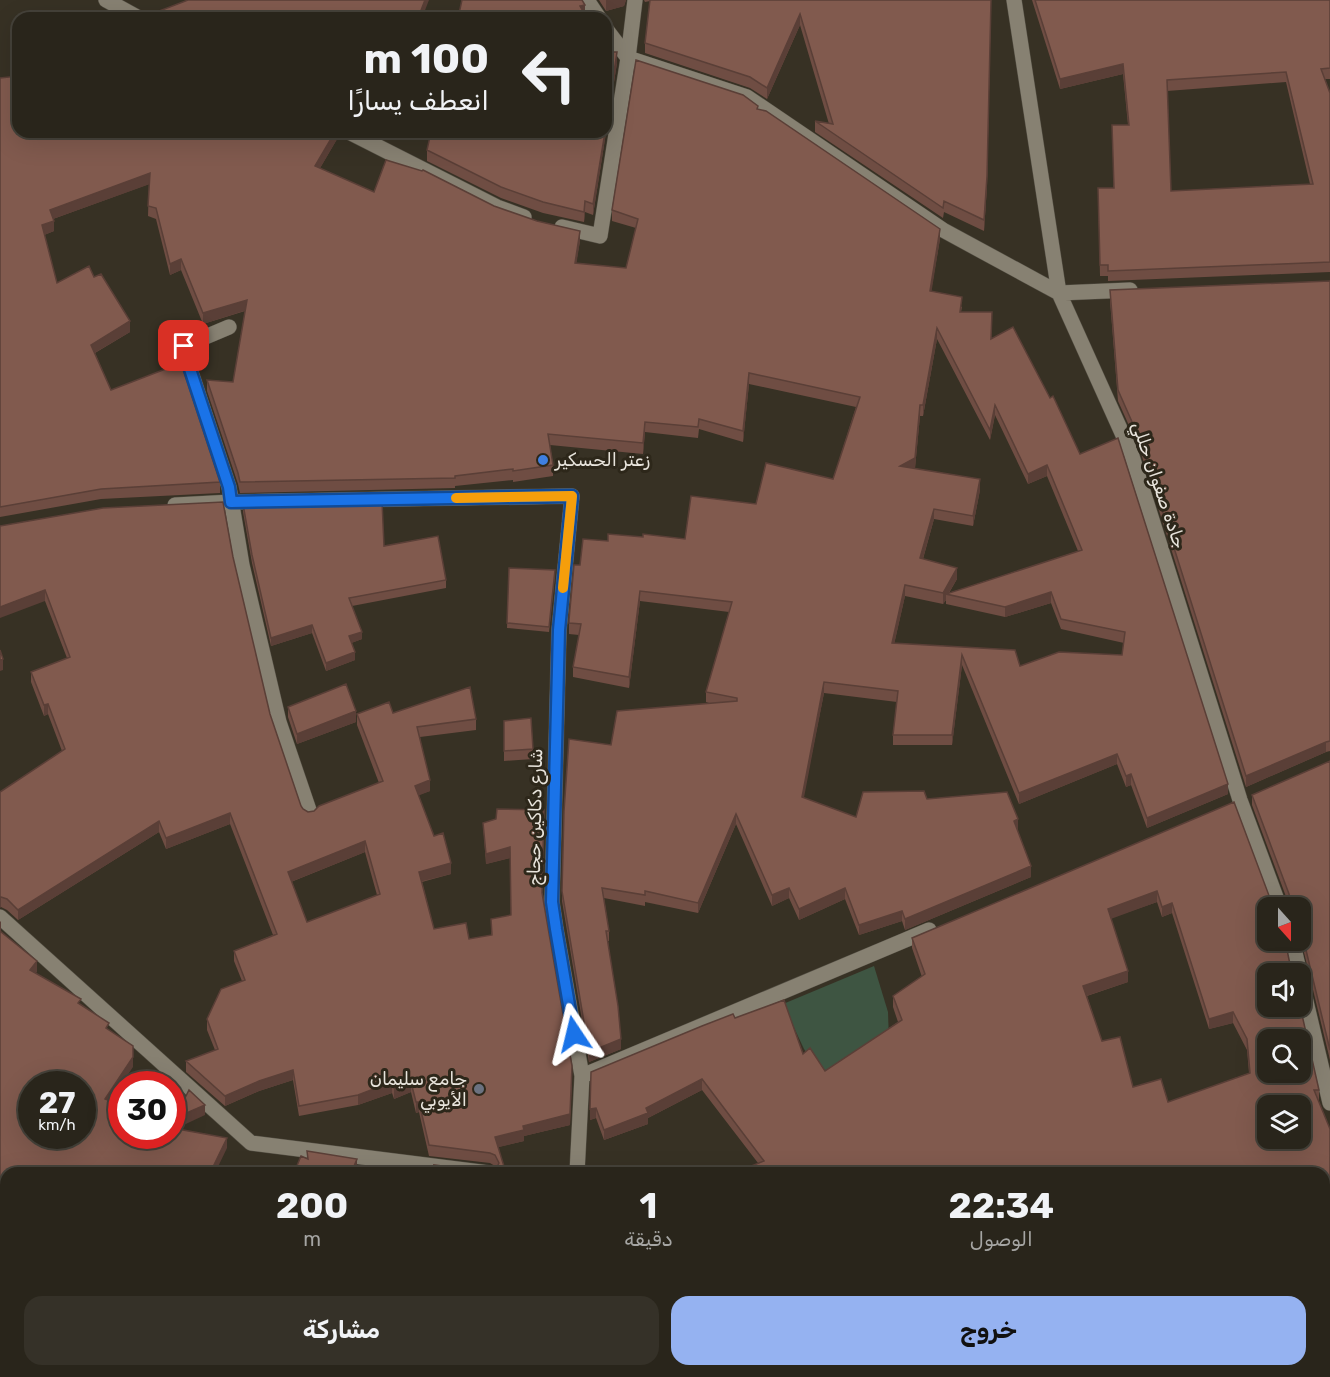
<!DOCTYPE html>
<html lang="ar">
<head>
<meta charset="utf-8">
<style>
	:root { --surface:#29251b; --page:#353128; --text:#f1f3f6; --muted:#a5a5a3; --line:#45423a; --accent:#95b2f1 }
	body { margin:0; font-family:Rubik,"Noto Naskh Arabic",sans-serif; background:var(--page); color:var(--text); direction:rtl; height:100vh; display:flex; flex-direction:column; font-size:22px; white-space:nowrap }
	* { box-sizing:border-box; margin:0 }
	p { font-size:20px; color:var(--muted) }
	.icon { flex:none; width:33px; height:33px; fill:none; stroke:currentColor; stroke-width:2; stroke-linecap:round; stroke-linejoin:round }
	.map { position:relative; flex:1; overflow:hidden; direction:ltr }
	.sheet { position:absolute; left:0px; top:1167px; width:1330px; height:210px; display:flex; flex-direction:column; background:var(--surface); border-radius:18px 18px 0 0; box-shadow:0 6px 24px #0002,0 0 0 2px var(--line); direction:rtl }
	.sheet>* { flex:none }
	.banner { position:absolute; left:12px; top:12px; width:600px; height:126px; border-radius:18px; box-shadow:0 6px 24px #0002,0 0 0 2px var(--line); direction:rtl; background:#29251b; color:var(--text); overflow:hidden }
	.needle { width:39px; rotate:159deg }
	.fabs { position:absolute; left:1257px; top:897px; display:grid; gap:12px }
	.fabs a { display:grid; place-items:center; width:54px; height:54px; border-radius:12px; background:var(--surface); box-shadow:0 6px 24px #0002,0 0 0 2px var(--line); font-size:30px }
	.speed { position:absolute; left:18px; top:1071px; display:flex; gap:12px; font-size:30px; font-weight:700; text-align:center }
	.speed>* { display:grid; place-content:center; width:78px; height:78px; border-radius:50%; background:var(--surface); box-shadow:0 6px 24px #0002,0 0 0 2px var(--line); line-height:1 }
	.speed small { font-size:15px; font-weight:400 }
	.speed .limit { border:9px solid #d22; background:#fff; color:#111 }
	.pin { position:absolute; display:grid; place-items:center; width:51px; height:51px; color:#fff; margin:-26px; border-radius:12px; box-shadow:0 3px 9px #0006 }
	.me { position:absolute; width:66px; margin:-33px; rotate:350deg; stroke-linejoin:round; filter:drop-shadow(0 0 4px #0008) }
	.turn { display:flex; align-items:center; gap:21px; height:126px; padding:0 24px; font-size:27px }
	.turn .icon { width:78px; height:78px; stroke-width:2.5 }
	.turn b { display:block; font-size:42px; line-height:51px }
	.eta { display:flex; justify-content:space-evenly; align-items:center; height:102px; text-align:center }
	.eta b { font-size:36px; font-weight:700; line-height:42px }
	.button { display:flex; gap:12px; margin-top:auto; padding:12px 24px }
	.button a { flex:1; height:69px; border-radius:18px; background:var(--accent); color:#111; font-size:24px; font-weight:700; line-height:69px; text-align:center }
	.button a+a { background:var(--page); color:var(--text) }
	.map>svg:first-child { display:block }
	.green { fill:#3e5542 }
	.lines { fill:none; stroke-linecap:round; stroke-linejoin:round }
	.minor-casing { stroke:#534e43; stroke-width:16 }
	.minor { stroke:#878172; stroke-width:15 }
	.wall { fill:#6f4d43; fill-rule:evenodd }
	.shaded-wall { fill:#5a3f37 }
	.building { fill:#815a4e; stroke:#5a3f37; stroke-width:1.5; fill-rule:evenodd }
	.route-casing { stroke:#114b97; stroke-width:15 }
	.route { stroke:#1a73e8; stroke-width:10 }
	.slow { stroke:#f59e0b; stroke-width:10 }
	.shop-dot { fill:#3f7fe0; stroke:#2d271a; stroke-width:2 }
	.worship-dot { fill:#6b7280; stroke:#2d271a; stroke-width:2 }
	.labels { text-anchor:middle; stroke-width:6; stroke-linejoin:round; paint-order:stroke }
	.poi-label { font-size:18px; fill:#e8e4dc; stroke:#2d271a; text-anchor:start }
	.street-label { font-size:18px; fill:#e8e4dc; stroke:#2d271a }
</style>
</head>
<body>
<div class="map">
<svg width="1330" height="1377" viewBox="0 0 1330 1377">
	<rect width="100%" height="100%" fill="#373124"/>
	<!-- green -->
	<path class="green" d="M874 966 888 1012 889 1041 825 1081 804 1049 783 1004Z"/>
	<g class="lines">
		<!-- minor casing -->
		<g class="minor-casing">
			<path id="minor" d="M106 0 139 18
				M587 0 599 18
				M1014 0 1059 293 1131 453 1240 800 1280 908
				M606 29 628 58
				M628 58 635 0
				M349 132 497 207 524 217
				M562 227 600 236 628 58 747 97 943 230 1059 293 1130 290
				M229 327 184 346 189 366 229 487 242 565 279 722 310 813
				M175 505 231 502 572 496 559 630 552 902 556 929 582 1076 577 1173
				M0 917 251 1143 489 1173
				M1292 940 1300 974
				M1300 976 1330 1103
				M582 1076 929 930
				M1324 1321 1330 1320
				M765 1371 766 1377
				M987 1371 989 1377
				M1173 1371 1174 1377
				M555 1377 556 1371"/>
		</g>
		<!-- minor -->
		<use href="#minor" class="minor"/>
	</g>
	<!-- wall -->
	<path class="wall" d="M599 0H626L624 6 606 11Z
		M644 0H991L987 186 984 231 944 212 943 218 815 132V121L829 124 800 25 767 99 750 88 645 53V43L650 1 645 2Z
		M1032 0H1330V79H1325L1330 93V272L1108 281V276H1100L1098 188H1113L1128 125 1123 74 1060 89ZM1286 82 1310 184 1171 191 1167 91Z
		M617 63 593 215 585 212 584 222 543 213 501 198 427 161V150Z
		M0 78 340 134 320 168 374 192 494 206 580 241 576 263 626 268 636 228 612 221V210L758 110 940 239 931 291 962 307 961 312 991 339 1228 794 1147 828 1131 785 1126 787 1117 764 1019 804 962 665 952 745H893V735L897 702 824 693 803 798 856 817 927 799 1018 830H1017L1031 877 905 930 902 921 859 935 845 899 799 920 789 898 772 906 736 824 698 913 645 902V906L604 898 609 931V941H608L621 1049 589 1062 562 901 564 811 611 745 709 703 706 702V692L729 612 640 601 629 688 573 677V667L579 635 569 634V620L580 565 608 541 643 537 685 539 756 504 833 479 856 407 749 384 743 442 699 429 698 438 645 432 643 454 550 445 553 465V476L513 482V480L455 486V488L240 493 238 484 207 391V380L233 382 245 311 203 324 181 270 170 275 156 219 148 216 149 184 53 219 54 231 44 235 57 283 94 277 130 332 95 353 111 390 220 482V493L101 499 0 517ZM937 339 990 440 995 415 1028 484 1047 476 1078 551 949 593 957 579 923 559 934 519 973 526 980 490 915 468 920 416H923ZM905 596 943 604 946 600V604L1005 617 1051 603 1061 629 1124 643 1122 655 1020 666 894 644Z
		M1330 281V751L1326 752 1246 787 1140 450 1118 401 1110 301V290Z
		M243 504 384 546 446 580V588L352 606 362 639 351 643 355 660 326 671 312 633 271 646 252 563 243 512Z
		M0 526 233 557 270 714 301 806 303 809 308 812 314 811 379 783 357 725V714L393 713 476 719V730L420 737 430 791 418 795 434 836 451 874 422 882 434 929 469 939 491 935V919L511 915 510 858 486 864 483 823 543 894 572 1077 570 1125 524 1136V1141L498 1147 506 1173 434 1172V1165L488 1172 496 1168 495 1166 490 1163 429 1156 419 1112 416 1113 411 1092 394 1099 392 1093 358 1105 299 1116 293 1080 259 1091 225 1106 186 1072V1061L215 1050 207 1030V1019L242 981 234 961V951L273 935 230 824 166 849 159 832 18 920 7 910 1 907 0 792 62 751 48 714 44 716 31 682V672L67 658 45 601ZM365 852 377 895 307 922 291 882Z
		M509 568 555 575 549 632 507 628Z
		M288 707 356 722 297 744 288 717Z
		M504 721 533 749V759L504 761Z
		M1330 761V1060L1300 936V908H1268L1319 1090V1100H1318L1330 1129V1296L1324 1297V1173L758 1163 702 1090 648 1118V1124L604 1140 596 1118 590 1120V1109L735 1018 803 1054 825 1071 898 1022 893 1007V996L922 977 912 948V938L1234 802 1271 901 1274 905 1279 907 1284 906 1288 902 1252 805V795ZM1157 902 1162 917 1172 913 1209 1029 1233 1023 1247 1050 1249 1073 1168 1102 1133 1087 1102 1041 1087 996 1128 982 1111 918Z"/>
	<!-- shaded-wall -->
	<path class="shaded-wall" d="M425 0H429L422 18H418Z
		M606 0H626L624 6 606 11Z
		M991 0 987 186 984 231V220Z
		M585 5V15L580 6Z
		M800 14V25L767 99V88Z
		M617 52V63L593 215V204L605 132H606V125Z
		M1123 64V74L1060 89V79Z
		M335 132H340V134L315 177V166Z
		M150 173V184L50 220V210Z
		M585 201V212L584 222V212Z
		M54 221V231L42 236V225Z
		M940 229V239L930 301V291Z
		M580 231V241L575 273V263Z
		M181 259V270L170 275V264Z
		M247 300V310L203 324V313Z
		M130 321V332L91 355V345Z
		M937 328V339L923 416V405Z
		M749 373V384L743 442V431Z
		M920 405V416L915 468 900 466Z
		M995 405V415L990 440V430Z
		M645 422V432L643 454V443Z
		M1047 465V476L1028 484V474Z
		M980 479V490L973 526V516Z
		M934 509V519L920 569V558Z
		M957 568V579L948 594H946V600L943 604V593Z
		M905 585V596L892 654V643Z
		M45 590V601L0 618V607Z
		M640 591V601L629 688V677Z
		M1051 592V603L1005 617V607Z
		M312 625V633L271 646V638Z
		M362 632V639L349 644V636Z
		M355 652V660L326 671V663Z
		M962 655V665L952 745V735Z
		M3 659V670L0 671V660Z
		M824 682V693L802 808V797Z
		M48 704V714L44 716V705Z
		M356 711V722L297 744V734Z
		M1326 742V752L1246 787V776Z
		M1117 754V764L1019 804V793Z
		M1131 774V785L1126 787V776Z
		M430 780V791L415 797V786Z
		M1228 784V794L1147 828V818Z
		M230 813V824L166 849V838Z
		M736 814V824L698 913V903Z
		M1018 819V830L1014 831V821Z
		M159 821V832L18 920V910Z
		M365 841V852L288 883V872Z
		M510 847V858L486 864V854Z
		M451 863V874L419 882V872Z
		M1031 866V877L905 930V919Z
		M789 888V898L772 906V895Z
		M845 888V899L799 920V909Z
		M1157 891V902L1108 920V909Z
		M0 897H1V907L0 908Z
		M1172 903V913L1162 917V907Z
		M902 911V921L859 935V925Z
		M1 921V931L0 932V922Z
		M37 961V972L30 980V970Z
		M1128 971V982L1083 997V986Z
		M1233 1012V1023L1209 1029V1019Z
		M621 1039V1049L589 1062V1052Z
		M133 1057V1067L105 1109V1099Z
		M572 1066 570 1125 524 1136V1141L495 1148V1137L523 1126Z
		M293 1070V1080L259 1091 225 1106V1096L259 1081Z
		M702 1079V1090L648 1118V1124L604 1140V1130Z
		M392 1082V1093L358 1105V1095Z
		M411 1082V1092L394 1099V1088Z
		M416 1102H419V1112L416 1113Z
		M205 1105V1115L175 1129V1118Z
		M596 1108V1118L590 1120V1109Z
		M227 1138V1148L215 1173H210Z
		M357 1159V1170L356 1173H351Z"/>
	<!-- building -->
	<path class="building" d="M188 0H425L418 18H141Z
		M462 0H582L585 5 580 6 587 18H458Z
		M650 0H991L987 176 984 220 944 201 943 208 815 121 833 124 800 14 767 88 750 77 645 43Z
		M1035 0H1330V68L1321 69 1330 93V262L1108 271V265H1100L1098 188H1114L1112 125H1129L1123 64 1060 79ZM1286 72 1313 184 1171 191 1167 80Z
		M606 52H617L606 125Z
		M636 60 743 95 758 106 757 109 766 111 940 229 930 291 962 297 960 312H992L991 339 1013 327 1050 398 1053 396 1080 454 1118 438 1228 784 1147 818 1131 774 1126 776 1117 754 1019 793 962 655 952 735H893L898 691 824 682 802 797 856 817 863 792 924 791 927 799 1007 792 1018 819 1014 821 1031 866 905 919 902 911 859 925 845 888 799 909 789 888 772 895 736 814 698 903 645 891V895L602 888 609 931H606L618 1006 621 1039 589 1052 562 891 564 811 569 739 611 745 617 711 737 701V698L706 692 732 602 640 591 629 677 573 667 581 624 569 623V620L574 565H580L583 539 608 541V534L643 537V534L685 539 691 496 756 504 766 463 833 479 860 397 749 373 743 431 699 419 698 427 645 422 643 443 548 434 553 465 513 471V469L455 476V478L240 482 238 473 207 380 233 382 247 300 203 313 181 259 170 264 156 208 148 206 150 173 50 210 54 221 42 225 57 283 89 266 94 277 101 274 130 321 91 345 111 390 181 363 220 482 101 489 0 507V78L18 76V132H335L315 166 374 192 386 160 422 171 423 170 494 206 537 221 580 231 575 263 626 268 638 219 612 210ZM937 328 990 430 995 405 1028 474 1047 465 1082 550 946 594 1005 607 1051 592 1061 619 1125 632 1122 655 1059 652 1020 666 1015 650 892 643 905 585 943 593 957 568 920 558 934 509 973 516 980 479 900 466 915 458 920 405H923Z
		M431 132H605L593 204 585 201 584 212 543 202 501 187 427 150Z
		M1330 281V741L1326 742 1246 776 1140 440 1118 390 1110 290Z
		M382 501 384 546 438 536 446 580 349 598 362 632 349 636 355 652 326 663 312 625 271 638 252 555 243 504Z
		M223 502 233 557 270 714 301 806 303 809 308 812 314 811 319 806 383 781 357 714 389 702 393 713 470 687 476 719 417 727 430 780 415 786 434 836 443 833 451 863 419 872 434 929 466 923 469 939 492 935 491 919 511 915 510 847 486 854 483 823 496 819 497 809 544 810 542 893 572 1066 570 1114 523 1126 524 1130 495 1137 506 1173H411L413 1169 436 1172 434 1165 488 1172 496 1169 499 1163 495 1155 490 1153 429 1145 419 1102H416L411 1082 394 1088 392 1082 358 1095 299 1106 293 1070 259 1081 225 1096 186 1061 218 1049 207 1019 221 989 245 980 234 951 277 934 230 813 166 838 159 821 18 910 7 899 1 897H0V792L65 749 48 704 44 705 31 672 70 657 45 590 0 607V526L103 508ZM365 841 380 894 307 922 288 872Z
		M509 568 555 570 549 627 507 623Z
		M0 650 3 659 0 660Z
		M346 684 356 711 297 734 288 707Z
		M531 718 533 749 504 751V721Z
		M1330 761V1050L1300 925V908H1268V940H1285L1292 974H1268V1006H1300L1319 1090H1314L1330 1129V1286L1324 1287V1173H734L764 1161 702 1079 646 1108 648 1113 604 1130 596 1108 590 1109 591 1072 702 1026 733 1014 735 1018 784 1000 803 1054 810 1048 825 1071 902 1020 893 996 925 974 912 938 1234 802 1271 901 1274 905 1279 907 1284 906 1288 903 1290 899 1289 894 1252 795ZM1157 891 1162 907 1172 903 1209 1019 1233 1012 1247 1039 1250 1073 1168 1102 1161 1079 1133 1087 1120 1037 1102 1041 1083 986 1128 971 1108 909ZM1268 1040H1300V1072H1268ZM1268 1106H1300V1138H1268Z
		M0 931 37 961 30 970 81 999 78 1003 109 1023 106 1028 133 1046V1057L105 1099 122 1106V1136H172V1128L227 1138 210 1173H6V1371H442L457 1377H0ZM32 1084H82V1136H32Z
		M189 1090 205 1105 175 1118Z
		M307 1151 357 1159 351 1173H294L301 1156 308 1159Z
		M1330 1364V1377H573L574 1371H758L759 1373 767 1376 773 1374 774 1371H981L986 1376H992L996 1373 997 1371H1022L1024 1375 1030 1376 1091 1371H1167L1170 1375 1176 1376 1182 1371H1324V1366Z"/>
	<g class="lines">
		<!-- route casing -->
		<g class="route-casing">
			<path id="route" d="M184 346 189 366 229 487 231 502 572 496 559 630 552 902 556 929 574 1034"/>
		</g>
		<!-- route -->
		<use href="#route" class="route"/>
		<!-- slow -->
		<path class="slow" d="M456 498 572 496 563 588"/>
	</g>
	<!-- markers -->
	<circle class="shop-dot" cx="543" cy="460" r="6"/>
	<circle class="worship-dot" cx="479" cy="1089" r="6"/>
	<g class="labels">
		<!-- poi labels -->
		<g class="poi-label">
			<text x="555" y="466">زعتر الحسكير</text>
			<text x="467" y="1085" text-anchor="end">جامع سليمان<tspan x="467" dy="21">الأيوبي</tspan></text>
		</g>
		<!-- street labels -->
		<g class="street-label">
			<text transform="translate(1159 485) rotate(71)" y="6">جادة صفوان حللي</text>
			<text transform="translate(535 817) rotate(-89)" y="6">شارع دكاكين حجاج</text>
		</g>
	</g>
</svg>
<div class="fabs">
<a><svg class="needle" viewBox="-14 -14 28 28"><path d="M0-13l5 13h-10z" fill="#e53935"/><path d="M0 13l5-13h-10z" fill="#a5a5a3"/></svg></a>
<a><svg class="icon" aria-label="sound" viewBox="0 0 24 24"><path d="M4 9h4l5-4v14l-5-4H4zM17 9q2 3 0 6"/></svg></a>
<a><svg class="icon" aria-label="search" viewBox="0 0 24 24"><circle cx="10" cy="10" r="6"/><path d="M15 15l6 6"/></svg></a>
<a><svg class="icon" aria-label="layers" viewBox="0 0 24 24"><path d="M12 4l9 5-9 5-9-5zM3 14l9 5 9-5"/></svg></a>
</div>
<div class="speed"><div>27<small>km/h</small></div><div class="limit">30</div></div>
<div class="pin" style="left:184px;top:346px;background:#d93025"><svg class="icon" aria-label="arrive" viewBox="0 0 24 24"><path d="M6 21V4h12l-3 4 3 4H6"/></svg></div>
<svg class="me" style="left:574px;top:1034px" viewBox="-20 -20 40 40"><path d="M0-17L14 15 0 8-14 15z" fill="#1a73e8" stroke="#fff" stroke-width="4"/></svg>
<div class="banner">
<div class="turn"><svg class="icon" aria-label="left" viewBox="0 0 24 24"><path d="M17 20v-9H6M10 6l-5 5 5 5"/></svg><div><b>100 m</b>انعطف يسارًا</div></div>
</div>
<section class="sheet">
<div class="eta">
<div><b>22:34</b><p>الوصول</p></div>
<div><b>1</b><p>دقيقة</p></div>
<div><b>200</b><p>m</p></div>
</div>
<div class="button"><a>خروج</a><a>مشاركة</a></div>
</section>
</div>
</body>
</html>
